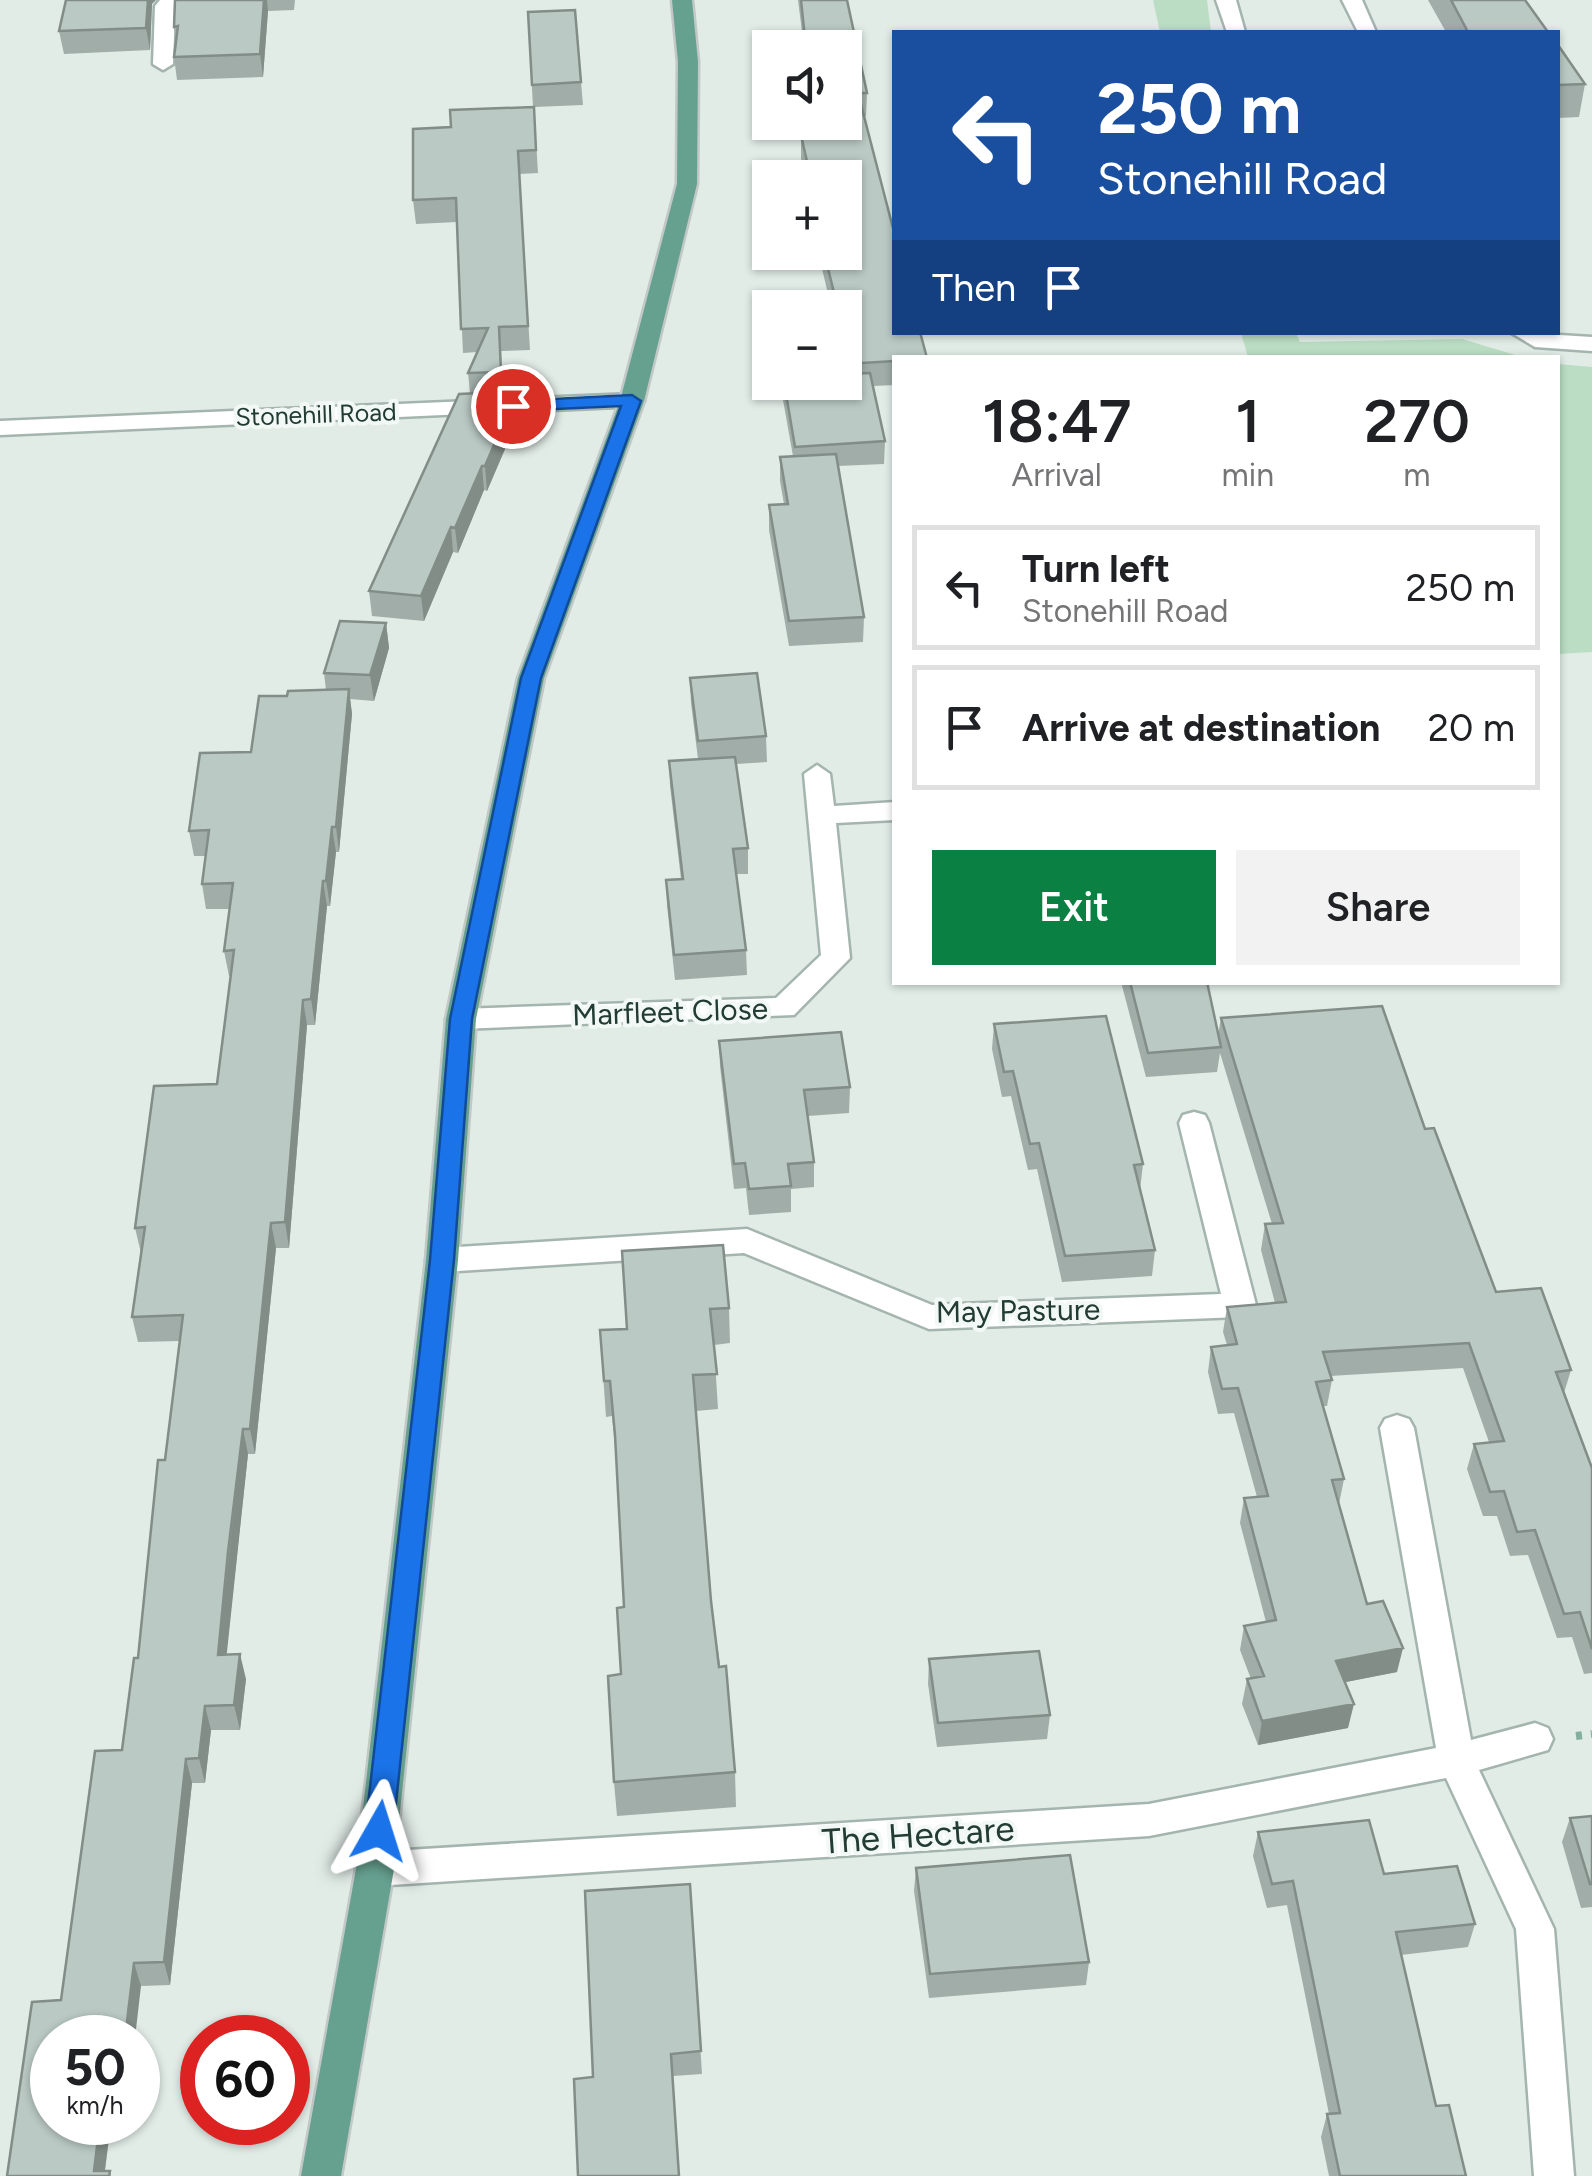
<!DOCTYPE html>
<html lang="en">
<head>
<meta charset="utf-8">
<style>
	:root { --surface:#fff; --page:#f2f2f2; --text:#202124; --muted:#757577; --line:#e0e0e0; --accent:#0b8043 }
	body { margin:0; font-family:Figtree,sans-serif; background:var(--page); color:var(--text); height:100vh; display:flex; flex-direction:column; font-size:38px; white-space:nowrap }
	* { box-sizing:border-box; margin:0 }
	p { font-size:32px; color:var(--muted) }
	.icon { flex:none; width:55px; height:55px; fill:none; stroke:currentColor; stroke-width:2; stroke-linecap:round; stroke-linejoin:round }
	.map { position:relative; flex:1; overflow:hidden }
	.drawer { position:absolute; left:892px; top:355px; width:668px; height:630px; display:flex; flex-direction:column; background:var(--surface); border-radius:0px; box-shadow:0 2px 8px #0004 }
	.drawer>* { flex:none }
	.guide { position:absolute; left:892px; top:30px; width:668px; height:305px; border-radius:0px; box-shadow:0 2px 8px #0004; background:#1a4fa0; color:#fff; overflow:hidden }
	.fabs { position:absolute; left:752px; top:30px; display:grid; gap:20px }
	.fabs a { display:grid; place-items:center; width:110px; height:110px; border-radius:0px; background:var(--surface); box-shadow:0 2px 8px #0004; font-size:50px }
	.speed { position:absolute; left:30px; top:2015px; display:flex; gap:20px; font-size:50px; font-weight:700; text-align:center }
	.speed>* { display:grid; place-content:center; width:130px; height:130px; border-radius:50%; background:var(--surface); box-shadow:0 2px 8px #0004; line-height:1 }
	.speed small { font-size:25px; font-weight:400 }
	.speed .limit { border:15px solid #d22; background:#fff; color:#111 }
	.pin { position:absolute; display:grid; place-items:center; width:85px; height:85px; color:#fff; margin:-42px; border:5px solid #fff; border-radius:50%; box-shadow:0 2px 10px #0007 }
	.me { position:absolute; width:110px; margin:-55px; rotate:6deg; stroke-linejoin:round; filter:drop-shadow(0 0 8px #0008) }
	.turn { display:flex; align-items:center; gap:35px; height:210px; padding:0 40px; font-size:45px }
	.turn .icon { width:130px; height:130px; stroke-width:2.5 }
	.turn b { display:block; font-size:70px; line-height:85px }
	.then { display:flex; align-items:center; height:95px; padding:0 40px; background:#0003; gap:20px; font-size:38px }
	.eta { display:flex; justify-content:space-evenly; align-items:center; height:170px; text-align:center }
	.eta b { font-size:60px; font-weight:600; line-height:70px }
	.button { display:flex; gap:20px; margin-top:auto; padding:20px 40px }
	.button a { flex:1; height:115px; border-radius:0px; background:var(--accent); color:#fff; font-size:40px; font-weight:600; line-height:115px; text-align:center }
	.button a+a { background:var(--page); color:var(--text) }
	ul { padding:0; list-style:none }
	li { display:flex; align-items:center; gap:30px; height:125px; margin:0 20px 15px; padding:0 20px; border:5px solid var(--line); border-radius:0px }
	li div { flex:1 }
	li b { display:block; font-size:38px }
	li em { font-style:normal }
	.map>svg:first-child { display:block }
	.green { fill:#baddc3 }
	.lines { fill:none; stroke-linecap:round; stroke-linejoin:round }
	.minor-casing { stroke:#a4b4ae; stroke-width:5 }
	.major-casing { stroke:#c1c8c6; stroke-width:5 }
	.path { stroke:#82afa0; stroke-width:8; stroke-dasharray:6 9; stroke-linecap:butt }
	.minor { fill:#fff; fill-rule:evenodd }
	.major { fill:#66a190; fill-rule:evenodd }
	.wall { fill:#a0ada8 }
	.shaded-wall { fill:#828d88 }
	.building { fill:#bac9c3; stroke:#828d88; stroke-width:2.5 }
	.route { fill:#1a73e8; stroke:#114b97; stroke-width:2.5 }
	.labels { text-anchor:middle; stroke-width:8; stroke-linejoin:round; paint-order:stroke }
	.far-street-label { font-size:25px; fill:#223c34; stroke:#f2f8f5 }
	.street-label { font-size:30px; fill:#223c34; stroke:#f2f8f5 }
	.near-street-label { font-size:35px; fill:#223c34; stroke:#f2f8f5 }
</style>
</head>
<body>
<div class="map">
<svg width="1592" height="2176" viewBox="0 0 1592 2176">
	<rect width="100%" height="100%" fill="#e1ece7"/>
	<!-- green -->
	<path class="green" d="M1153 0H1207L1211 32H1160Z
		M1241 333H1296L1300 342 1462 339 1522 357H1248Z
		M1558 364 1592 367V652L1558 654Z"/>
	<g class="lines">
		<!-- minor casing -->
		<g class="minor-casing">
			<path id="minor" d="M160 0H182L175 8 173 64 163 70 153 64 155 6Z
				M1216 0H1236L1245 32H1227Z
				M1342 0H1362L1376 32H1358Z
				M1510 332 1592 337V351L1535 347Z
				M632 394 640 396 644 401 640 406 0 435V421Z
				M817 765 830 774 834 806 895 802V820L836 823 850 958 794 1015 461 1029 451 1026 446 1019 451 1012 461 1009 776 998 821 955 804 774Z
				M1194 1112 1205 1115 1209 1123 1256 1305 1251 1314 1240 1317 929 1329 744 1253 442 1272 431 1268 426 1260 431 1252 442 1248 747 1229 932 1305 1221 1294 1179 1123 1183 1115Z
				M1397 1415 1409 1419 1414 1428 1471 1740 1535 1723 1548 1728 1553 1739 1548 1750 1479 1770 1554 1929 1574 2176H1534L1516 1929 1446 1778 1149 1836 375 1886 362 1881 356 1869 362 1857 375 1852 1149 1804 1436 1748 1380 1428 1385 1419Z"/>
		</g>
		<!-- major casing -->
		<g class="major-casing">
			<path id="major" d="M672 0H692L698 62 697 184 644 401 544 678 476 1019 458 1260 394 1869 341 2176H301L356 1869 426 1260 446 1019 518 678 620 401 677 184 678 62Z"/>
		</g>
		<!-- path -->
		<path class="path" d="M1576 1736 1592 1734"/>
		<!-- minor -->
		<use href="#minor" class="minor"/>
		<!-- major -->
		<use href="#major" class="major"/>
	</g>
	<!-- wall -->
	<path class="wall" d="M175 0H295L294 10 268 11 263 77 177 80 174 57 176 41 174 27Z
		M798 0H847L867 93 866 116H864L895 358V385L873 386 885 441 884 464 838 466 864 617 863 642 789 646 769 530V505L784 504 780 481V457L793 456 783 400V382H845V308H829L830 302 818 252H845V178H804L801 158V135L815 134 812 122H845V48H804Z
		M1428 0H1525L1548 32H1446Z
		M152 4 150 50 64 54 59 31Z
		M528 12 581 82 583 105 534 107 538 173 519 174 530 350 501 351 505 449 487 491 484 490 458 553 453 552 424 621 372 616 369 591 470 393 468 373 477 352 463 353 457 222 416 224 413 200 451 127 533 107Z
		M1558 45 1585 84 1579 117 1558 118Z
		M386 623 389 648 374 701 350 699 352 714 339 852H336L330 906H327L315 1025H307L289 1248H276L255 1454H248L226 1655 246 1679 240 1730H211L205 1783H192L170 1985 141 1986 52 2038V2122H111L105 2171H110L111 2176H7L61 2000 122 1750 138 1658 180 1341 138 1342 132 1317 141 1253 135 1228 217 1084 231 976H229L224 951 230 909H206L202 884 206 856H194L189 831 251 752 287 696 326 690 324 673Z
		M690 678 766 736 767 762 736 764 748 848V874H736L746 950 747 975 675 980 667 905 666 880 681 879 670 786 669 761 698 759 691 703Z
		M1121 982H1207L1218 1035 1221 1018 1425 1129 1496 1292 1571 1370 1564 1393 1592 1468V1673L1584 1674 1572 1637 1557 1638 1528 1555 1510 1556 1497 1516H1483L1467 1469 1474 1444 1489 1442 1463 1368 1330 1376 1332 1380 1327 1406H1323L1344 1479 1339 1504 1367 1604 1397 1672 1345 1682 1348 1728 1258 1745 1242 1704 1247 1679H1251L1240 1650 1244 1626 1266 1622 1240 1523 1244 1498 1257 1497 1234 1413 1218 1414 1208 1372 1211 1347 1227 1345 1223 1332 1227 1307 1275 1303 1261 1250 1265 1224H1272L1220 1053 1217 1072 1146 1077Z
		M994 1024 1143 1164 1140 1190 1155 1250 1152 1276 1062 1282 1037 1169 1028 1170 1011 1096 1002 1097 992 1049Z
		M719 1041 850 1087 849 1113 808 1116 814 1162V1187L791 1189V1212L749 1215 746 1188 734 1189 720 1066Z
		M622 1251 729 1308 730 1343 714 1345 718 1409 696 1411 711 1601 735 1772 736 1807 617 1816 614 1782 624 1607 616 1459 612 1416 606 1417 600 1330 627 1329Z
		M929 1659 1050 1715 1047 1739 937 1747 928 1684Z
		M1592 1816V1907L1581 1908 1562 1842 1570 1818Z
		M1258 1832 1384 1874 1475 1924 1468 1947 1401 1955 1436 2106 1466 2176H1329L1321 2137 1327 2114H1329L1287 1905 1267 1908 1253 1856Z
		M916 1868 1089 1962 1086 1985 929 1998 914 1891Z
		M690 1884 702 2074 673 2076 593 2077Z"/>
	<!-- shaded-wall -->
	<path class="shaded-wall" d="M148 0H156L152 4 150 50 146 28Z
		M264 0H267L268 11 263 77 260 54Z
		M502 392 505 449 487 491 485 466Z
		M482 466 484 490 458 553 455 528Z
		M451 527 453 552 424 621 421 596Z
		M386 623 389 648 374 701 370 675Z
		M349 689 352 714 339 852 336 827Z
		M332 827 336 852 330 906 326 881Z
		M323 881 327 906 315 1025 311 999Z
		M303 1000 307 1025 289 1248 285 1222Z
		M271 1223 276 1248 255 1454 250 1429Z
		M243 1429 248 1454 224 1680 218 1655Z
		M1403 1648 1397 1672 1331 1685 1336 1661Z
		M240 1654 246 1679 240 1730 234 1705Z
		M1354 1704 1348 1728 1258 1745 1262 1721Z
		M205 1706 211 1730 205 1783 199 1758Z
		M186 1759 192 1783 170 1985 164 1962Z
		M134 1963 141 1986 135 2038H125Z
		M100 2122H111L104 2176 94 2171Z"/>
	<!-- building -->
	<path class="building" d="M66 0H148L146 28 59 31Z
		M175 0H264L260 54 174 57 178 26 174 27Z
		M801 0H847L867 93H858L895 236V332H920L927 358H895V361L845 364V308H830L829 302 836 301 824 252H845V178H806L804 166H808L801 135 817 134 815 125 818 124V122H845V48H806Z
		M1451 0H1525L1548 32H1468Z
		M575 10 581 82 532 85 528 12Z
		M1558 45 1585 84 1558 85Z
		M534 107 536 150 518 151 528 326 499 327 501 372 468 373 488 328 461 329 456 198 413 200V129L451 127 450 110Z
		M870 373 885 441 795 447 784 382H845V374Z
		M502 392 503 424 485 466H482L455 528 451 527 421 596 369 591 459 394Z
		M836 454 864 617 789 621 769 505 788 504 780 457Z
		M340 621 386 623 370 675 324 673Z
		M757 673 766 736 698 741 690 678Z
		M349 689 336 827H332L326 881H323L311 999 303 1000 285 1222 271 1223 250 1429H243L228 1552 218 1655 240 1654 234 1705 205 1706 199 1758 186 1759 164 1962 134 1963 125 2038H52V2122H100L94 2171H110L109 2176H7L32 2002 61 2000 95 1751 122 1750 134 1658H138L158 1460H165L183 1315 132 1317 145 1227 135 1228 154 1086 217 1084 234 950 224 951 233 883 202 884 209 830 189 831 200 753 251 752 259 696H287L288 691Z
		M735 757 748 848 733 849 746 950 674 955 666 880 683 879 669 761Z
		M1130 982H1207L1221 1047 1148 1053Z
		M1382 1006 1425 1129 1434 1128 1496 1292 1541 1288 1571 1370 1556 1372 1592 1468V1649L1580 1612 1564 1614 1535 1530 1517 1532 1504 1491 1490 1492 1474 1444 1504 1441 1469 1343 1323 1352 1332 1380 1316 1382 1344 1479 1332 1480 1367 1604 1383 1601 1403 1648 1336 1661 1354 1704 1262 1721 1247 1679 1264 1676 1244 1626 1276 1620 1244 1498 1268 1496 1238 1388 1222 1389 1211 1347 1237 1344 1227 1307 1286 1302 1265 1224 1283 1223 1221 1018Z
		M1106 1016 1143 1164 1134 1165 1155 1250 1065 1256 1039 1143 1030 1144 1013 1071 1004 1072 994 1024Z
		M841 1032 850 1087 804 1090 814 1162 788 1164 791 1186 749 1189 745 1163 734 1164 719 1041Z
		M723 1245 729 1308 710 1309 717 1374 693 1375 711 1601 719 1667 726 1666 735 1772 614 1782 608 1676 621 1674 617 1608 624 1607 615 1435 610 1381H604L600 1330 627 1329 622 1251Z
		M1039 1651 1050 1715 938 1723 929 1659Z
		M1592 1816V1884H1590L1570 1818Z
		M1369 1820 1384 1874 1457 1866 1475 1924 1396 1932 1436 2106 1449 2105 1466 2176H1340L1327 2114 1340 2113 1293 1881 1272 1884 1258 1832Z
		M1070 1855 1089 1962 930 1974 916 1868Z
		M690 1884 701 2051 671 2054 679 2176H578L574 2079 593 2077 585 1891Z"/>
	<!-- route -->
	<path class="route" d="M632 395 641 401 541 678 472 1019 454 1260 393 1831 389 1840 379 1843 369 1840 365 1831 430 1260 450 1019 521 678 621 406 513 411 504 406 513 401Z"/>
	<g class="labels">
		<!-- far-street labels -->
		<g class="far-street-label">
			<text transform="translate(316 414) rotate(-2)" y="9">Stonehill Road</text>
		</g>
		<!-- street labels -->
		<g class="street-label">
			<text transform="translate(670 1012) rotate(-2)" y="10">Marfleet Close</text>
			<text transform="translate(1018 1311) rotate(-1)" y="10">May Pasture</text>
		</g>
		<!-- near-street labels -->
		<g class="near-street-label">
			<text transform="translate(918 1835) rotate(-4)" y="12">The Hectare</text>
		</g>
	</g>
</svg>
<div class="fabs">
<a><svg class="icon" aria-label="sound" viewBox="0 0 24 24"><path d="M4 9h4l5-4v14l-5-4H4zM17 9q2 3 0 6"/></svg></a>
<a>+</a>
<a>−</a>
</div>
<div class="speed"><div>50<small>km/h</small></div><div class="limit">60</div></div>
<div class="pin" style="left:513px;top:406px;background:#d93025"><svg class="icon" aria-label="arrive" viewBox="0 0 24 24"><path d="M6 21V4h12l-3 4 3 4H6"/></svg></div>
<svg class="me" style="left:379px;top:1831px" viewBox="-20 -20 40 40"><path d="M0-17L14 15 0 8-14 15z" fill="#1a73e8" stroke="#fff" stroke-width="4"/></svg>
<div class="guide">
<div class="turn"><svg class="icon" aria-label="left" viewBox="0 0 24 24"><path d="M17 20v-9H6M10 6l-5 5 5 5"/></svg><div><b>250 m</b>Stonehill Road</div></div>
<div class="then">Then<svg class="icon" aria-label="arrive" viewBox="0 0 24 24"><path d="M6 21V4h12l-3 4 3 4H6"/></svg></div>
</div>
<section class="drawer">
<div class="eta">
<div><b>18:47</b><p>Arrival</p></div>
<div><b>1</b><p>min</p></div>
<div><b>270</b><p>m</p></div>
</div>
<ul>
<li><svg class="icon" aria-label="left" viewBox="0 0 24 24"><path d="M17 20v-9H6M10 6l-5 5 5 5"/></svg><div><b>Turn left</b><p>Stonehill Road</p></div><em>250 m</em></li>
<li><svg class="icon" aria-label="arrive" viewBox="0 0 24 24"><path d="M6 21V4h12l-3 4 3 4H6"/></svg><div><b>Arrive at destination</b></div><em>20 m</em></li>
</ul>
<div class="button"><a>Exit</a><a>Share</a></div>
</section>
</div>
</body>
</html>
